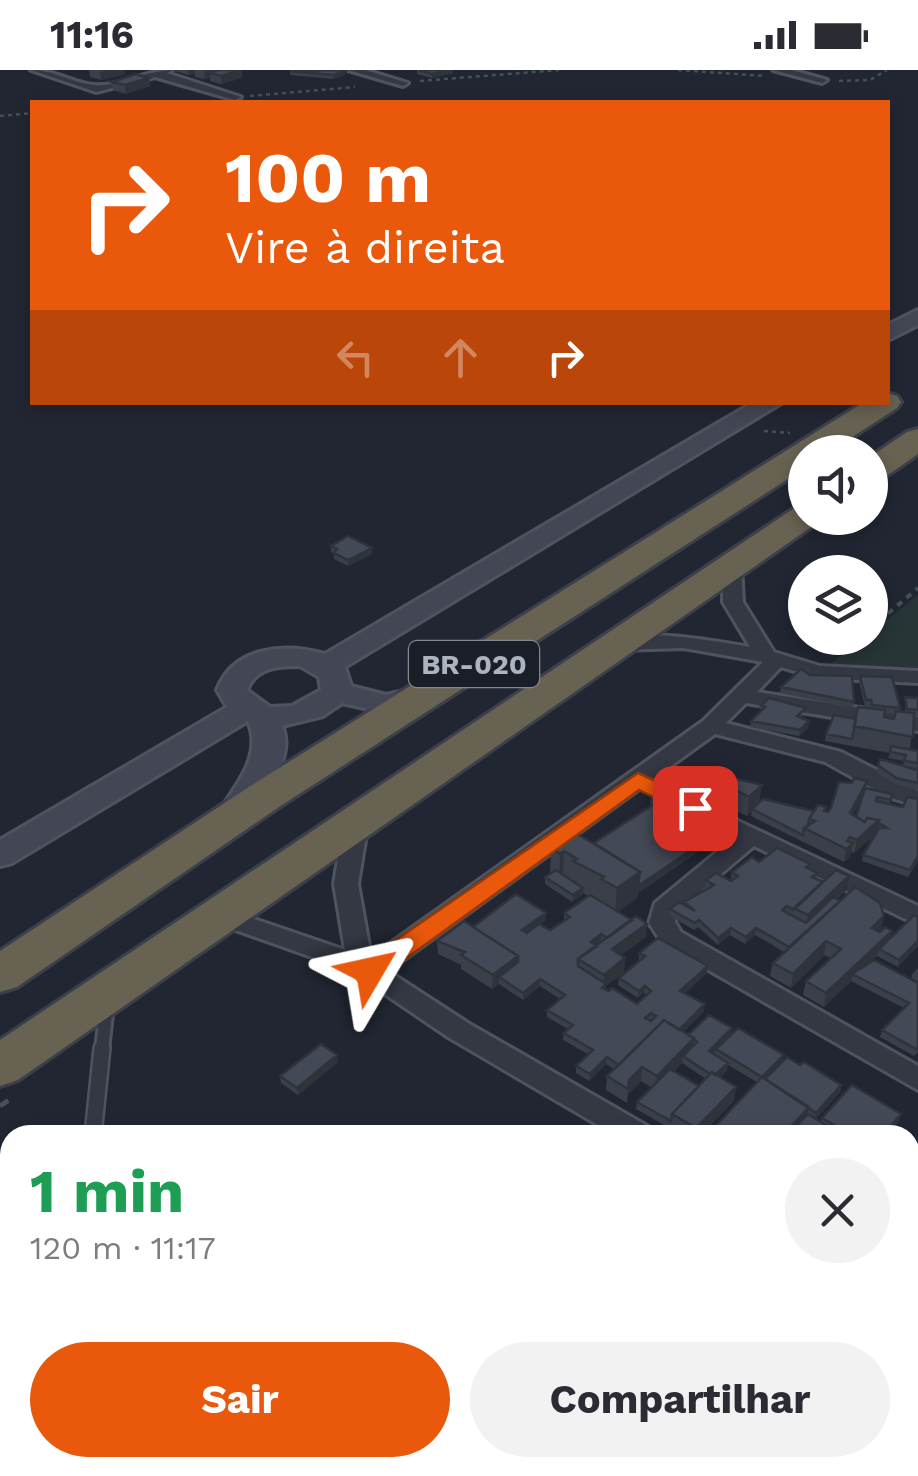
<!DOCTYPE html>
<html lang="pt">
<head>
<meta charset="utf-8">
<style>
	:root { --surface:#fff; --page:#f2f2f3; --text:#2b2b33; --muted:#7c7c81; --accent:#ea580c }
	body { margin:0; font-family:"Work Sans",sans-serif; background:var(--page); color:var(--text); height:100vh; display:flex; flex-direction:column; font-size:38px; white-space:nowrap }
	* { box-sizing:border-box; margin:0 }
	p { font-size:32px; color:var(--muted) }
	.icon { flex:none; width:55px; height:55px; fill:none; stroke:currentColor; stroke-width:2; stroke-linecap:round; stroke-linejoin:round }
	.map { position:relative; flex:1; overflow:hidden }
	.side { position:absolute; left:0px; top:1055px; width:920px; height:352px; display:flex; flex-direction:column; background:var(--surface); border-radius:30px 30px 0 0; box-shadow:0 5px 15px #0003 }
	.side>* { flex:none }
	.banner { position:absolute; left:30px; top:30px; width:860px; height:305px; border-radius:0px; box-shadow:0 5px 15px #0003; background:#ea580c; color:#fff; overflow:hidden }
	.buttons { position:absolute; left:788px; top:365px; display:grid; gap:20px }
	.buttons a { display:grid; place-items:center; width:100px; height:100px; border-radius:50%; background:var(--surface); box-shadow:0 5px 15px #0003; font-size:50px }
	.pin { position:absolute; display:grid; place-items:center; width:85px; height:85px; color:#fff; margin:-42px; border-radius:20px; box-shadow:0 5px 15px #0006 }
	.me { position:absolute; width:110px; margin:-55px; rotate:54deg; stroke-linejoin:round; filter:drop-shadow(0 0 8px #0008) }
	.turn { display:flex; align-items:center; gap:35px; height:210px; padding:0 30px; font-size:45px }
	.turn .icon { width:130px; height:130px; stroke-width:2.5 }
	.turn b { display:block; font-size:70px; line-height:85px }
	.lanes { display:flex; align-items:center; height:95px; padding:0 30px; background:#0003; justify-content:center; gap:50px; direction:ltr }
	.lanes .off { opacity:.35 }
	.round { display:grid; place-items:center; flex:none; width:105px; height:105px; border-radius:52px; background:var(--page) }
	.headline { display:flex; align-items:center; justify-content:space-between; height:170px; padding:0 30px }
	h1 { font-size:60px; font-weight:700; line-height:75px; color:#1e9e55 }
	.button { display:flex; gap:20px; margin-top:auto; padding:20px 30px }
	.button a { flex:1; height:115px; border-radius:60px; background:var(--accent); color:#fff; font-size:40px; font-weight:700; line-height:115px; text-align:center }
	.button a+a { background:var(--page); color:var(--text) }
	.status { display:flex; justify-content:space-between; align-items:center; height:70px; padding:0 50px; background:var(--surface); direction:ltr }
	.status svg { height:28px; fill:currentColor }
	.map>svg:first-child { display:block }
	.green { fill:#273537 }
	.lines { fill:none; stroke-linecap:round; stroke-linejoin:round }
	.lane-far1-casing { stroke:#4f535e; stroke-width:18 }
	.lane-casing { stroke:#4f535e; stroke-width:20 }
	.street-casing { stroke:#4f535e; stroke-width:6 }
	.secondary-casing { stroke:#4f535e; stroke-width:6 }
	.highway-casing { stroke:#3c404a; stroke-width:6 }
	.path-far2 { stroke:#445155; stroke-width:2.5; stroke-dasharray:4 4; stroke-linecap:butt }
	.path-far1 { stroke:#445155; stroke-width:4; stroke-dasharray:6 6; stroke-linecap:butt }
	.path { stroke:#445155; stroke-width:5; stroke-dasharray:10 10; stroke-linecap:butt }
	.lane-far1 { stroke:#343843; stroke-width:12 }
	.lane { stroke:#343843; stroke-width:15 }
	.street { fill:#343843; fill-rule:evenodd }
	.secondary { fill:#434755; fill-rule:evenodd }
	.highway { fill:#686252; fill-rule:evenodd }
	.wall { fill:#3a3f4a; fill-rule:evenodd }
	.shaded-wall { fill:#2f333c }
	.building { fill:#434956; stroke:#2f333c; stroke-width:2.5; fill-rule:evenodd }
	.route { fill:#ea580c; stroke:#983908; stroke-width:2.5 }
	.labels { text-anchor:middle; stroke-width:10; stroke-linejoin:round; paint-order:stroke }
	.shield { fill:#1a1e27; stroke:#828692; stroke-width:2.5 }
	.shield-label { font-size:28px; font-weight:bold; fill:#aeb3c0 }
</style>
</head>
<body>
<div class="status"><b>11:16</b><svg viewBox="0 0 49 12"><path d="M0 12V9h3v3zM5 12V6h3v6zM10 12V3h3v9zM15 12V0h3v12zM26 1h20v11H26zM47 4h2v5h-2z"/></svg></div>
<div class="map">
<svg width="918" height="1406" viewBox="0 0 918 1406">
	<rect width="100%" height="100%" fill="#212632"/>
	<!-- green -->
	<path class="green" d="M918 525V606L818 603 864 568H870V563Z"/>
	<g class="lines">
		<!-- lane-far1 casing -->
		<g class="lane-far1-casing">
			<path id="lane-far1" d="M102 980 107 935"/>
		</g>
		<!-- lane casing -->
		<g class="lane-casing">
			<path id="lane" d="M93 1065 102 978
				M0 1323 10 1315"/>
		</g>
		<!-- street casing -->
		<g class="street-casing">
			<path id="street" d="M31 0C54 0 71 12 93 15 115 18 147 0 172 0L167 3 241 27 235 30 155 7 96 22Z
				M348 0H365L408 13 403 16Z
				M773 0H792L827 10 822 13Z
				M732 489 741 495 743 532 774 582 820 596 918 601V613L818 608 781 597 757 622 918 647V661L746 633 726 653 841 682 918 721V736L888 727 825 692 715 664 388 901 468 953 649 1057 653 1065H615L448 967 351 901 210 851 207 845 210 839 219 837 345 880 334 814 344 752 356 745 368 752 358 814 371 887 703 651 763 592 684 578 619 580 609 574C630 555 721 572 750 577L723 532V495Z
				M704 735 918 836V855L754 776 676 842 675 852 681 862 918 996V1020L663 874 649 853 655 833 735 767 696 747 692 742Z
				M910 1217 918 1220V1250L910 1247Z"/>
		</g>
		<!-- secondary casing -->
		<g class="secondary-casing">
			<path id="secondary" d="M918 240V255L888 270V255Z
				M754 332H783L345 597 351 616 386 625 423 617 434 620 438 626 434 632 386 643 342 633 323 646 282 656C297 689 260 730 243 757L231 760 219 757 214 749C233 719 264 687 248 651L12 793 0 796V770L227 637 217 620C234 576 285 573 325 584ZM300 596 319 607 321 620 292 636 270 637 247 620C256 597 278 596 300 596Z"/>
		</g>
		<!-- highway casing -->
		<g class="highway-casing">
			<path id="highway" d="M888 323 897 326 901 332 897 338 829 382H805V398L282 735 17 917 0 922V881L252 715 864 332H888Z
				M918 359V384L882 409 870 412V387L907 362Z
				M805 436V448H821L817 453 18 1010 0 1016V970L793 439Z"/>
		</g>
		<!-- path-far2 -->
		<path class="path-far2" d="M678 0 765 6
			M420 11 559 0
			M839 11 870 10 887 0
			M250 26 355 17
			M167 32 191 31
			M0 46 32 43
			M764 361 790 363"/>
		<!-- path-far1 -->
		<path class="path-far1" d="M870 559 918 518
			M841 583 860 568"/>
		<!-- path -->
		<path class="path" d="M0 1036 15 1026"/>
		<!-- lane-far1 -->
		<use href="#lane-far1" class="lane-far1"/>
		<!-- lane -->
		<use href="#lane" class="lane"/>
		<!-- street -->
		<use href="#street" class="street"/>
		<!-- secondary -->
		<use href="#secondary" class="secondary"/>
		<!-- highway -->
		<use href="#highway" class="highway"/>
	</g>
	<!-- wall -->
	<path class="wall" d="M89 0H124L125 4 101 10 90 7Z
		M172 0H242V8L221 14 210 11V8L204 9 195 7V4L188 5Z
		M417 0H453V3L432 8 417 4Z
		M290 1H345V5L333 9 290 5Z
		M149 8 150 16 126 24 113 20 112 12Z
		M331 476 372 484 348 496 334 489V484L331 482Z
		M860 606 900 638V642H905V627L918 628V646H914L910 679 918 681V720L895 714 876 702 878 695 903 696 904 691 888 688 890 683 825 671 826 664 856 649 870 638 865 637 859 612ZM885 643 895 644 894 649 884 647Z
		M781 617 854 632 853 638 780 623Z
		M761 636 804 645 801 648 809 651 808 658 799 666 750 657 751 651 761 641Z
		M693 698 759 733 814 741 828 742 866 718 892 724 890 734 903 737 918 729V790L908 807 862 791 863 785 876 764 854 783 851 782 850 787 844 792 751 746 752 741 747 746 690 720ZM862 728 856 747 853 745Z
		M652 720 733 743 730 762 717 772 714 771 638 823 637 828 618 842 646 867 621 885 625 888 624 902 606 916V920L637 934 647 925 644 923 638 928 618 915 619 908 640 891 639 890V883L708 896 707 903 685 923 704 941 683 962 688 965 731 964 783 991 800 995 841 1015 840 1022 816 1049 821 1052 822 1048 899 1051 887 1065H707L757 1012 728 995 727 1000 720 1007 734 1031 701 1065H681L636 1039 637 1032 651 1017 641 1011 628 1024 627 1033 606 1020 607 1006 614 999 606 994 589 1011 576 1003V996L588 984 563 970 564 963 568 959 547 947V940L560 929 540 916 523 930 499 914 492 919 461 899V895L438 884 437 871 473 857 546 850 540 854 550 860 564 850V843L588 826 583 823 572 832 545 814V807L550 804 551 778 594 773 650 737ZM682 993 706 1009 699 1016 674 1001Z
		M759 792 810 794 809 799 817 803 816 808 847 820 837 829 881 859 879 861H892L890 868 914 845 898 897 877 886 871 892 911 909 913 903 918 898V982L914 986 880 967 882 960 904 938 851 911 824 937 803 925 806 911 830 888 824 885 791 918 770 906 773 893 784 882 755 865 745 874 730 865 718 875 698 857 694 860 670 846V839L684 835V832L707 819 705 817 706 810 731 811 733 810 731 808 732 802Z
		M338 992 298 1025 281 1013 280 1006Z
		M910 1070 918 1074V1118L910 1113Z
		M918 1119V1145L910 1141V1128Z"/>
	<!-- shaded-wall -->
	<path class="shaded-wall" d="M107 0H124L125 4 101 10 100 2Z
		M188 0H195V4L188 5Z
		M219 0 210 3V8L204 9V1Z
		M242 0V8L221 14V6Z
		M447 0H453V3L432 8V4Z
		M345 1V5L333 9V5Z
		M149 8 150 16 126 24 125 15Z
		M372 478V484L348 496V490Z
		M809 651 808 658 799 666 800 660Z
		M867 711 864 724 847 756 850 743Z
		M762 715 759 734 747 746 749 727Z
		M733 743 730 762 717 772 720 752Z
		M879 750 876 764 854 783 857 770Z
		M715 764 714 771 638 823 637 828 615 844 617 818 640 802Z
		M850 767 848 777 853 773 850 787 844 792 847 771Z
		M564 781 563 807 559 810 560 784Z
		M849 806 847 820 805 859 808 845Z
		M583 818V825L572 832 573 825Z
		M546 843V850L522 867V860Z
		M884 846 881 859 869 871 872 858Z
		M647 854 646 867 610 893 612 879Z
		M731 858 730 865 718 875V868Z
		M756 858 755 865 745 874 746 867Z
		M892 861 889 874 879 879 877 886 856 906 852 904 851 911 824 937 826 923Z
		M601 864V871L590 879 591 872Z
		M826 871 824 885 791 918 793 904Z
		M918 871V876L898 897 899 890Z
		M518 886 517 899 499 907V914L492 919 493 905Z
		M625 888 624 902 606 916V921L602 925 604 905Z
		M708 896 707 903 680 928V921Z
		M540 909V916L523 930V923Z
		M645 916 644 923 638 928 639 921Z
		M705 934 704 941 677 968 678 960Z
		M732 958 731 965 708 988 709 981Z
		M694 968 692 982 683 986 682 993 655 1020 657 1006Z
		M337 985 338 992 298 1025 297 1018Z
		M784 985 783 992 761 1015 762 1007Z
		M607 987 606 994 589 1011 590 1004Z
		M728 993 727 1000 713 1013 714 1006Z
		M642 997 641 1011 628 1024 629 1010Z
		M841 1015 840 1022 815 1050 816 1043Z
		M736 1017 734 1031 701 1065H695L696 1058Z
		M809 1037 806 1051 794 1065H783Z
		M901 1044 899 1051 887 1065H883Z"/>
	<!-- building -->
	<path class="building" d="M218 0H240L221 6 210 3Z
		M341 0 345 1 333 5 290 1Z
		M419 0H447L432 4Z
		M136 4 149 8 125 15 112 12Z
		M348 466 372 478 348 490 334 483 337 479 331 476Z
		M801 599 810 605 852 606 854 632 781 617Z
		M860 606 892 607 900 638 872 635 871 630H866Z
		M905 627 918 628V640L907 639Z
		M769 628 806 638 797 646 809 651 800 660 751 651 765 637 761 636Z
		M858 637 885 640 884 647 894 649 896 641 914 643 913 667 854 656Z
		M834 645 856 649 852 669 826 664Z
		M891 676 918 681V693L904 691 906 685 890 682Z
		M880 689 917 700 918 697V713L896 708 878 695Z
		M693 698 762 715 749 727 692 700Z
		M854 708 867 711 850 743 865 752 867 748 879 750 857 770 850 767 847 771 853 773 847 779 804 758 815 751 809 749 818 735 826 737 824 741 828 742 831 738 839 712 852 713Z
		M664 712 733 743 720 752 652 720Z
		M865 718 892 724 891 730 877 727 876 731 903 737 907 727 918 729V786L910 800 863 785 879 758H887L879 753 877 757 879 750 867 748 865 752 856 747Z
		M763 729 814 741 809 749 808 756 804 758 803 765 752 739Z
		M654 734 715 764 638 816 640 802 594 773Z
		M576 763 640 802 617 818 601 809 604 807 573 791 577 789 564 781 560 784 551 778Z
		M777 778 810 794 806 797 817 803 812 807 823 812 794 840 787 836 782 840 806 853 833 827 840 831 789 877 756 858 746 867 731 858 718 868 699 850 695 853 670 839 679 832 695 841 684 832 714 815 706 810 716 803 731 811 738 806 732 802 752 787 759 792Z
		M556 800 583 818 573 825 545 807Z
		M836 800 849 806 808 845 794 838Z
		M855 817 880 833 884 846 872 858 880 862 885 857 892 861 826 923 806 911 841 879 826 871 793 904 773 893Z
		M516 824 546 843 522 860 527 863 539 854 550 860 570 847 564 843 590 825 632 850 607 868 601 864 591 872 597 876 578 889V896L606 914 602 918 609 921 612 918 637 934 651 921 645 916 639 921 619 908 645 886 639 883 658 868 708 896 680 921 705 934 679 960 664 950 619 995 607 987 590 1004 576 996 593 980 564 963 573 955 547 940 565 925 540 909 523 923 499 907 518 892V886L473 857ZM651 943 656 946 651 951 645 948Z
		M914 845 918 847V871L899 890 879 879Z
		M636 846 647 854 612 879 625 888 604 905 578 889Z
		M464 851 518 886 493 905 461 885 465 882 437 871Z
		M874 890 918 913V976L916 979 882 960 909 933 852 904Z
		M709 945 732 958 709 981 728 993 715 1005 712 1002 710 1004 683 986 697 972 694 970V968L688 965Z
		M664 950 694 968 657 1006 642 997 629 1010 628 1019 607 1006Z
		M738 958 784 985 762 1007 716 979Z
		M321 974 337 985 297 1018 280 1006Z
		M787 987 800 995 804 992 841 1015 816 1043 765 1009Z
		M670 999 699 1016 672 1044 671 1051 637 1032Z
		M712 1002 736 1017 696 1058 672 1044Z
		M762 1007 809 1037 783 1065H707Z
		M852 1015 901 1044 883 1065H851L822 1048Z
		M808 1044 842 1065H788Z
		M910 1070 918 1074V1110L910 1105Z
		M917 1119H918V1137L910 1132V1128Z"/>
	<!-- route -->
	<path class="route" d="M638 703 703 733 706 738 703 743H686L639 720 379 908H361L357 901 361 894Z"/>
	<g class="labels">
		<!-- shield labels -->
		<rect class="shield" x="409" y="571" width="130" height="46" rx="8"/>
		<g class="shield-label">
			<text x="474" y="604">BR-020</text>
		</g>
	</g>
</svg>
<div class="buttons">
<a><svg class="icon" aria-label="sound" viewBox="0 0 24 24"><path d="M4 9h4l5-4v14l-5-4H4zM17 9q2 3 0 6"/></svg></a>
<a><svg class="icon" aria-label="layers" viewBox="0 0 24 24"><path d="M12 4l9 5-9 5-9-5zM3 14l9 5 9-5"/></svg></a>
</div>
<div class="pin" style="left:695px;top:738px;background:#d93025"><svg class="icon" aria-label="arrive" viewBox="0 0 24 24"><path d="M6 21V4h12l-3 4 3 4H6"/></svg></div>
<svg class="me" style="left:370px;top:901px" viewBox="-20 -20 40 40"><path d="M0-17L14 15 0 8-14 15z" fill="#ea580c" stroke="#fff" stroke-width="4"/></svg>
<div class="banner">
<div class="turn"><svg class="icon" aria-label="right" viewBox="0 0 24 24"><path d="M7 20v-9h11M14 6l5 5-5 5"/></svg><div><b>100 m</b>Vire à direita</div></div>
<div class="lanes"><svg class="icon off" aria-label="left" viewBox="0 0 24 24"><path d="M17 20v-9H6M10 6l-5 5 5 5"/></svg><svg class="icon off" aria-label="ahead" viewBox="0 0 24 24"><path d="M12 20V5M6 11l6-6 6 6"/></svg><svg class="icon" aria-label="right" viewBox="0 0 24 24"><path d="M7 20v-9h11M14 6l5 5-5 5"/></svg></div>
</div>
<section class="side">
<div class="headline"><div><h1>1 min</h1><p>120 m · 11:17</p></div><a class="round"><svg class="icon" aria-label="close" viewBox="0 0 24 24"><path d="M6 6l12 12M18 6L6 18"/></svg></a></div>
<div class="button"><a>Sair</a><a>Compartilhar</a></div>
</section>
</div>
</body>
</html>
